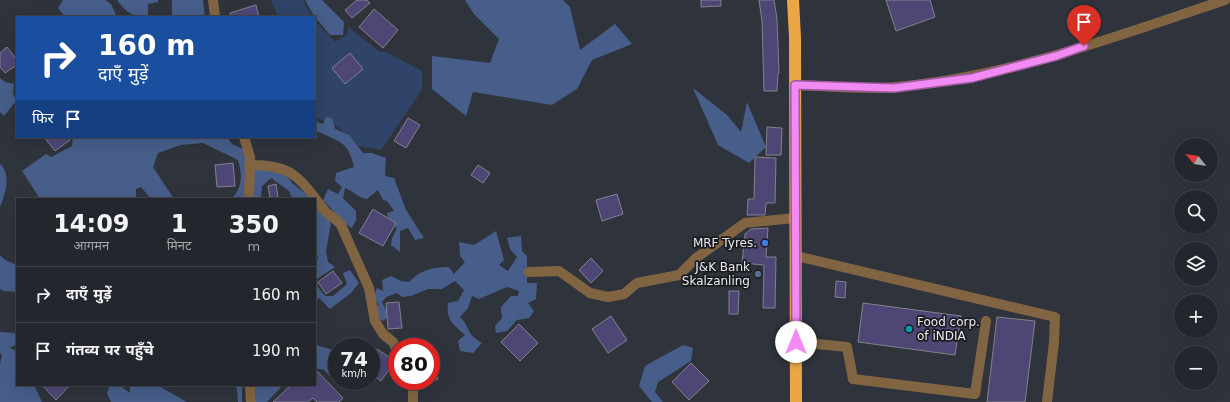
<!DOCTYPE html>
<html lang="hi">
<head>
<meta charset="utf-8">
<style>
	:root { --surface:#23272d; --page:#2b2f35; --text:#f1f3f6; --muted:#a3a5aa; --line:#404449 }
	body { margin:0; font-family:"DejaVu Sans","Noto Sans Devanagari",sans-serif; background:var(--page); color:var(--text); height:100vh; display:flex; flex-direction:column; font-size:15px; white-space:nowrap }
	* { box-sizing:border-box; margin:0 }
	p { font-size:13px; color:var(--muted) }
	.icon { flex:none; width:22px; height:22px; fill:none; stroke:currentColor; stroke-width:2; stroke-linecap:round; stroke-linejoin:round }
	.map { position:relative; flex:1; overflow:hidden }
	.sheet { position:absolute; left:16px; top:198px; width:300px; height:188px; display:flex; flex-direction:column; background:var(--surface); border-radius:0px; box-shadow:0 4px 16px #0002,0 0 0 1px var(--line) }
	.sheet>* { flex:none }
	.top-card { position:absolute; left:16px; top:16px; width:300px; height:122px; border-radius:0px; box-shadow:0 4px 16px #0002,0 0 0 1px var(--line); background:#1a4fa0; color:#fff; overflow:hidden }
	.needle { width:26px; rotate:300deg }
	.tools { position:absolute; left:1174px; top:138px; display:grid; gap:8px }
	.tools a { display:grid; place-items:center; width:44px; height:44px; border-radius:50%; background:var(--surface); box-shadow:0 4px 16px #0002,0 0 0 1px var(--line); font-size:20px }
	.speed { position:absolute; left:328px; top:338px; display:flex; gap:8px; font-size:20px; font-weight:700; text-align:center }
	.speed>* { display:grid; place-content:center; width:52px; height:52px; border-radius:50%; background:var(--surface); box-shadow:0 4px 16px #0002,0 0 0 1px var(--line); line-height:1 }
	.speed small { font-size:10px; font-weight:400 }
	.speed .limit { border:6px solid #d22; background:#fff; color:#111 }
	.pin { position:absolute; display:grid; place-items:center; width:34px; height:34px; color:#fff; margin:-41px -17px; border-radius:50% 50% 50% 0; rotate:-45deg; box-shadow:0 0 4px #0007 }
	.pin .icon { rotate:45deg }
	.me { position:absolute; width:44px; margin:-22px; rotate:0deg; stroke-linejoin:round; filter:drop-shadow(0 0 3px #0008) }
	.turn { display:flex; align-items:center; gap:14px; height:84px; padding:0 16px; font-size:18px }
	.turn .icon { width:52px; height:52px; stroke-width:2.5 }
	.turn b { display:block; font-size:28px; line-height:34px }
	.then { display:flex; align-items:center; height:38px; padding:0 16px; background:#0003; gap:8px; font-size:15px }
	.eta { display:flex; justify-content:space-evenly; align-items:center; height:68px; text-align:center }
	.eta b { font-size:24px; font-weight:700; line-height:28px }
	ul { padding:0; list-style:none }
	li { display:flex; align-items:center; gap:12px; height:56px; padding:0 16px; border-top:1px solid var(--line) }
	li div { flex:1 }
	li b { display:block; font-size:15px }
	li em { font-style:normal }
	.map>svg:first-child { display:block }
	.green { fill:#304368 }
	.forest { fill:#475e8a }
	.building { fill:#4e4776; stroke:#82818c }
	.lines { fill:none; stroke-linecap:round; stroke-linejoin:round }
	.minor { stroke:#816542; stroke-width:10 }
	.highway { stroke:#eba645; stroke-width:12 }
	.route-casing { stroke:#9d5a9e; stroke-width:10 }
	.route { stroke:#f28af3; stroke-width:7 }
	.shop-dot { fill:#3f7fe0; stroke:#191b1f; stroke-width:1.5 }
	.service-dot { fill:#5c6f8a; stroke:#191b1f; stroke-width:1.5 }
	.culture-dot { fill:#0f9aa8; stroke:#191b1f; stroke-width:1.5 }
	.labels { text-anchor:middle; stroke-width:3.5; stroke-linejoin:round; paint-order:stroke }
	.poi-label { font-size:12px; fill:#e8ebf0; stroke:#191b1f; text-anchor:end }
</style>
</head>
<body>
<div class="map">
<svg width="1230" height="402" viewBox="0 0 1230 402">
	<rect width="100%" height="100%" fill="#2f343c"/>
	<!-- green -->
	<path class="green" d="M271 0H303L312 17H278Z
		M315 21 335 42 347 35 348 27 380 52H386L422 71V90L381 150 355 145 340 128 315 117Z"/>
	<!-- forest -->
	<path class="forest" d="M63 0H105L111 4 117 17H65L58 8Z
		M117 0H158V2L148 4V17C132 17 126 12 117 0Z
		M172 0H203L205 17H172Z
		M305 0H322L344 22 343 35H330L314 16Z
		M465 0H563L570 7 580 50 615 24 632 44 592 60 577 89 552 105 473 92 466 116 432 89V56L490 63 499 39 474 14Z
		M0 78 5 82 14 84 13 94 17 100 4 116 0 112Z
		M693 88 727 115 741 132 747 102 766 147 749 163 718 145Z
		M326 117 332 118 335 129 349 135 363 153H372L386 158 385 176 394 178 406 210 424 238 415 240 408 228 400 231V252L391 245 392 238 397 228 389 222 387 213 394 211 387 201 383 200 378 190 367 199C358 198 353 191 345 188L343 198 356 211V220L352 228 344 223 323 200 328 189 338 194 342 187 335 181 336 173 354 167C348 141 341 143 319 132H315V121L323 124Z
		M73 137H227L232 144 245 150 247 159 285 173 292 183 312 199H292L289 191 271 178 262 186 261 199H234L233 197C243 186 242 173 238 160L203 143 181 145 158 153 153 167 174 199H151L141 187 136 189V199H40L22 171 46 154 51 157 72 146Z
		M0 164C12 175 5 194 0 207Z
		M315 202 331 223 326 251 328 262 335 267 317 279 318 287 325 296H333L347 284 343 273 350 270 359 283 351 293 330 309 319 298 315 301V264L318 259 315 239Z
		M496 231 504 260 499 265 508 271 517 257 510 249 507 238 521 236 522 251 527 256V283H537L536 299 528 303 534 311 529 318 517 320 507 331 496 333 495 326 502 318 501 307 511 296H518L519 291 507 287 479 299 472 296 468 308 460 317C471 328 465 333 482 343L473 353 460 351 458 341 465 335C453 324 446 321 448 303L458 301 464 290 455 281 442 289H428L411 296 402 297 397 293 386 297 382 302 389 316 383 321 377 317 375 306 379 305 374 296 377 288 383 291 382 280 391 276 401 281 409 282C421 270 432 267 449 267L454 274 465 262 460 256 459 242 474 245Z
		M0 255 5 260 17 265V292L4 291 0 289Z
		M0 332 14 333 17 338V344L10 348 17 351V385H34L42 402H0V364L2 355 0 353Z
		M315 344 319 346 337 351V381H347L342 388 324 370 315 368Z
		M683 345 693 348 691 361 658 382 655 392 663 402H652L639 386 645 366Z
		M110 385H119L130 393V385H157L187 402H111L107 393Z
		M234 385H242V402H238L237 389Z
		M255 385H283L267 402H256Z"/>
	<!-- building -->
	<path class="building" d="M357 0H367L370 3 352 18 345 10Z
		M701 0H721V6L701 7Z
		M759 0H774L777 19 779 73H778L777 91H764L762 21Z
		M886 0H930L935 17 896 31Z
		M256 5 259 17H231L230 13Z
		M374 9 398 30 383 48 359 27Z
		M7 47 17 60V65L5 73 0 67V53Z
		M350 53 363 69 345 84 332 68Z
		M408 118 420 125 406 148 394 141Z
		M767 127 782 128 781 155H766Z
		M44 137H68L70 140 55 151Z
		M755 157 776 158 775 203H766L765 215H747L748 199H754Z
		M233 163 235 186 217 187 215 165Z
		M478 165 490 173 483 183 471 175Z
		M276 184 278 197 270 198 268 186Z
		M617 194 623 214 602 221 596 200Z
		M373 209 396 223 383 246 359 233Z
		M768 228 766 257H776L775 308H763L764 265 742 263 745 234 751 229Z
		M591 258 603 271 591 283 579 270Z
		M333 271 342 283 326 294 318 282Z
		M836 281 846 282 845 298 835 297Z
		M729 291H739L738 314H729Z
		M399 302 402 328 388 329 386 303Z
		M863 303 961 316 955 355 858 342Z
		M611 316 627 340 608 353 592 329Z
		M997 317 1035 321 1025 402H987Z
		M519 324 538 343 520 361 501 342Z
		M377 349 395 361 381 381 371 374V358Z
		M431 358 438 379 424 384 423 381H431Z
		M691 363 709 381 689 400 672 382Z
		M315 369 343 398 339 402H317L313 398 308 402H273L291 385H315Z
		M42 385H70L56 400Z"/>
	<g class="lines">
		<!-- minor -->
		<path class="minor" d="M213 0 215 17
			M795 85C826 86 865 90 895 87 1009 77 1117 36 1225 0
			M244 137 250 157 249 199
			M249 165C295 165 299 178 325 211 329 216 336 218 341 225L369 288 375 321 383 334 393 342 397 351
			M796 256 1055 317 1054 342 1047 402
			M529 272 559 271 590 293 608 297 624 294 637 283 679 275 696 258 745 223 795 218
			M796 342 847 347 853 379 975 394 986 321
			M410 381 413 387V402
			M250 385 251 402"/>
		<!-- highway -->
		<path class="highway" d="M793 0 795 37 796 402"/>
	</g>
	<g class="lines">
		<!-- route casing -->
		<g class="route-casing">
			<path id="route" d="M796 342 795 85 894 88 972 78 1056 56 1084 46"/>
		</g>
		<!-- route -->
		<use href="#route" class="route"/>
	</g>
	<!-- markers -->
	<circle class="shop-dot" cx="765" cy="243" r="4"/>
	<circle class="service-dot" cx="758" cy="274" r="4"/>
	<circle class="culture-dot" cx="909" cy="329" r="4"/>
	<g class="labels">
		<!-- poi labels -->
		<g class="poi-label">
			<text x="757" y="247">MRF Tyres.</text>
			<text x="750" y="271">J&amp;K Bank<tspan x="750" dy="14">Skalzanling</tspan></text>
			<text x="917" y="326" text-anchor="start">Food corp.<tspan x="917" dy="14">of iNDIA</tspan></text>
		</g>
	</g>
</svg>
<div class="tools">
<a><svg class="needle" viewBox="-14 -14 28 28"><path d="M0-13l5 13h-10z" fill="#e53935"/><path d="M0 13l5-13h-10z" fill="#a3a5aa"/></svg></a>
<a><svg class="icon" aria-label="search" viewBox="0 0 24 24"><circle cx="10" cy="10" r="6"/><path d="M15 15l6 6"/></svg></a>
<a><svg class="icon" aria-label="layers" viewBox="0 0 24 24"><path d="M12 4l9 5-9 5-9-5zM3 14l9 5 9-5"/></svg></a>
<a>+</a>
<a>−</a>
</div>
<div class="speed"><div>74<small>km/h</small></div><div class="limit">80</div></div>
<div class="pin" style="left:1084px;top:46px;background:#d93025"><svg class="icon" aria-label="arrive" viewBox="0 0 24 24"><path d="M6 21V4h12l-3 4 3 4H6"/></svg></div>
<svg class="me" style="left:796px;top:342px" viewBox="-20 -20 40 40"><circle r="19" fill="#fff"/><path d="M0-13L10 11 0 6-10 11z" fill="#f28af3"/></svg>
<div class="top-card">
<div class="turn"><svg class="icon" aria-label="right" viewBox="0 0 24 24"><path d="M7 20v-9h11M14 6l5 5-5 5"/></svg><div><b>160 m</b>दाएँ मुड़ें</div></div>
<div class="then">फिर<svg class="icon" aria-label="arrive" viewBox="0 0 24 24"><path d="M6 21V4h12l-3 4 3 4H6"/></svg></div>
</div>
<section class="sheet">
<div class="eta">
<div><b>14:09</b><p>आगमन</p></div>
<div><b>1</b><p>मिनट</p></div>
<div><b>350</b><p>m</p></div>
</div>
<ul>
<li><svg class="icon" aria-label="right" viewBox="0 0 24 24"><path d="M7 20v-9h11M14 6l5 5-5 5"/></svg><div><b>दाएँ मुड़ें</b></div><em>160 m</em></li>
<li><svg class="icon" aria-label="arrive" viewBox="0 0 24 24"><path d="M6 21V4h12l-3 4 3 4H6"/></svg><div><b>गंतव्य पर पहुँचे</b></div><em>190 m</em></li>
</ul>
</section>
</div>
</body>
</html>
